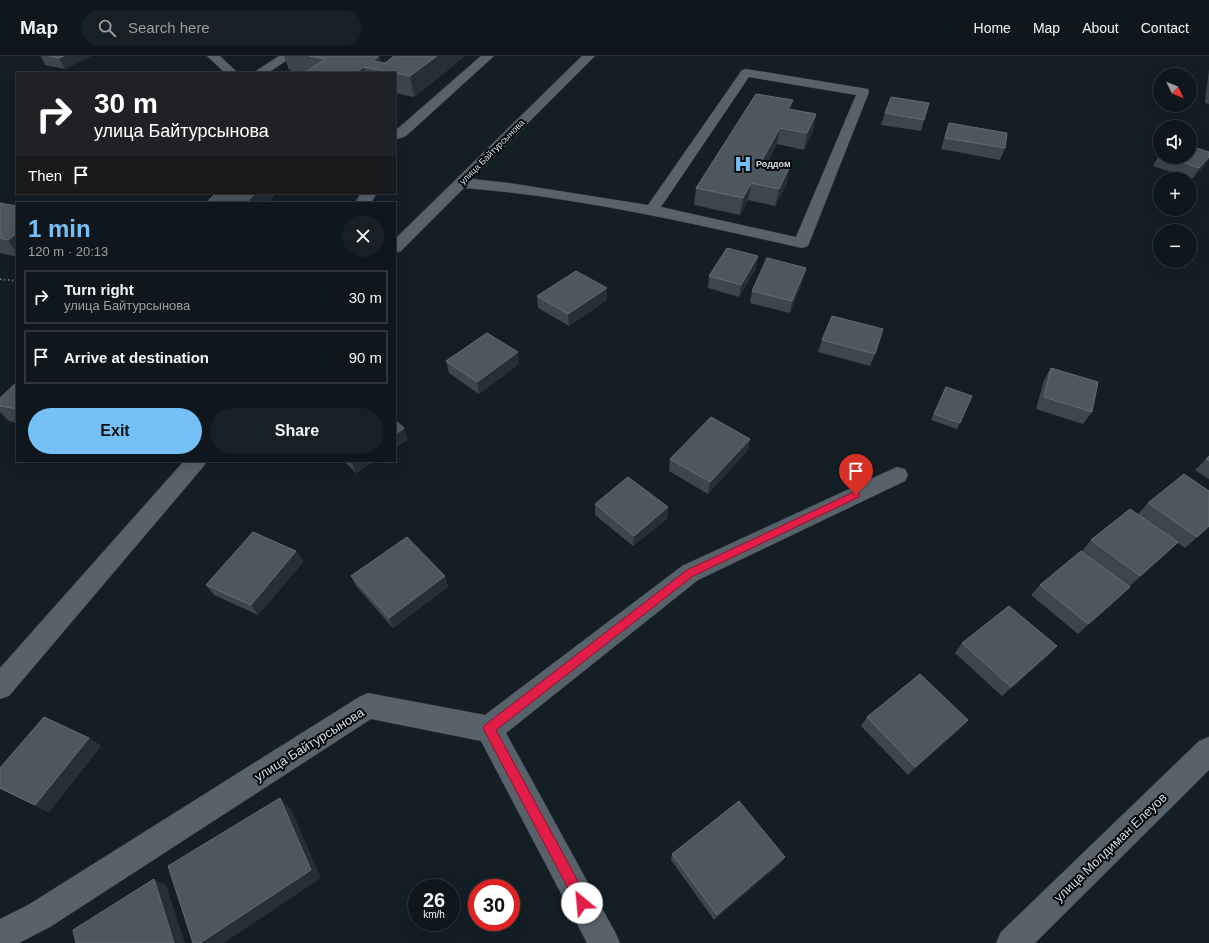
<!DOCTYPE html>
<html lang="en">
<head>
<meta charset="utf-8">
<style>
	:root { --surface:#0f161c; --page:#181f25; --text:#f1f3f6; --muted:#9b9fa3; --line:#2f353b; --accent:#75c0f6 }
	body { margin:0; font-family:Helvetica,sans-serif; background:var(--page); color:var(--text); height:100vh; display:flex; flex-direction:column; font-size:15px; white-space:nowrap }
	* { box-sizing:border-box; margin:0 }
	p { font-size:13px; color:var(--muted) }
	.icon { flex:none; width:22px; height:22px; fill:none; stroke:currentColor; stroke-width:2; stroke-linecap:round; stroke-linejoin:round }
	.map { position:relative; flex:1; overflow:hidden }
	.panel { position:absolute; left:16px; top:146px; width:380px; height:260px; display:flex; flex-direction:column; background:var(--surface); border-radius:0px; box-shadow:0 4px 16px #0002,0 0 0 1px var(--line) }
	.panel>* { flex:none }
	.hud { position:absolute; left:16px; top:16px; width:380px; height:122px; border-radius:0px; box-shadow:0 4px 16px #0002,0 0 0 1px var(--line); background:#202124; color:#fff; overflow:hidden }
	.needle { width:26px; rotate:133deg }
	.fabs { position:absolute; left:1153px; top:12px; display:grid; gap:8px }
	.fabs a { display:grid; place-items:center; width:44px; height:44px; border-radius:50%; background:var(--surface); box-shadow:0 4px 16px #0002,0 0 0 1px var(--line); font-size:20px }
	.speed { position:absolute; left:408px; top:823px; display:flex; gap:8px; font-size:20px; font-weight:700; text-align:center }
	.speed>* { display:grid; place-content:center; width:52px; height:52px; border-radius:50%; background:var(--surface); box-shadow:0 4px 16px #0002,0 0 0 1px var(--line); line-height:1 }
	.speed small { font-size:10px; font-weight:400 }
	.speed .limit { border:6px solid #d22; background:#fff; color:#111 }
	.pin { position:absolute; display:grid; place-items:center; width:34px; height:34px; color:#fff; margin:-41px -17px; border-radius:50% 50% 50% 0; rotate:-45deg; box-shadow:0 0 4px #0007 }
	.pin .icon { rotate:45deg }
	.me { position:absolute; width:44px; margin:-22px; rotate:332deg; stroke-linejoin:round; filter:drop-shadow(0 0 3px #0008) }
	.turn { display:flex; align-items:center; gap:14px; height:84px; padding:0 12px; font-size:18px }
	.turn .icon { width:52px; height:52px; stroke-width:2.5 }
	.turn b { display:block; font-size:28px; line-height:34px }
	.then { display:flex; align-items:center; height:38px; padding:0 12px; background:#0003; gap:8px; font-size:15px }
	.round { display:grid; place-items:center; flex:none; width:42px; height:42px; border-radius:21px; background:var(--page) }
	.summary { display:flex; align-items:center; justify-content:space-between; height:68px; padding:0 12px }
	h1 { font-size:24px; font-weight:600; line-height:30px; color:var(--accent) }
	.primary-button { display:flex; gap:8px; margin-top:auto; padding:8px 12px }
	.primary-button a { flex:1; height:46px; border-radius:24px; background:var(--accent); color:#111; font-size:16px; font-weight:600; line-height:46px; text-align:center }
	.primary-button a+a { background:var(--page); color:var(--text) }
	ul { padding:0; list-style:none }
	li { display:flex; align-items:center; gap:12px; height:54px; margin:0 8px 6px; padding:0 4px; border:2px solid var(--line); border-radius:0px }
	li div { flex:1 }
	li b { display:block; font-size:15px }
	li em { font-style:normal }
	header { display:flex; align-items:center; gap:24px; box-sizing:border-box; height:56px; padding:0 20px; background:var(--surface); border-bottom:1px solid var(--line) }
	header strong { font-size:19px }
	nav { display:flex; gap:22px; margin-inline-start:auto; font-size:14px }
	.search { width:280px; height:36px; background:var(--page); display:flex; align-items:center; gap:10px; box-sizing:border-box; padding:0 14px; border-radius:22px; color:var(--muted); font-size:15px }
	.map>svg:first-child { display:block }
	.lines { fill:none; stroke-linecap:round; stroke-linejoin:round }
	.minor-casing { stroke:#31373d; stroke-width:1 }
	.path { stroke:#6b7379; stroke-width:2; stroke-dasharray:1.5 2.5; stroke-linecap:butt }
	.minor { fill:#57626b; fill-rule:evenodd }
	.wall { fill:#3d464e }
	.shaded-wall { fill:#252f37 }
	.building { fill:#4d575e; stroke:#636c73 }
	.route { fill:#e11d48; stroke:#92132f }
	.labels { text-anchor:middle; stroke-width:4; stroke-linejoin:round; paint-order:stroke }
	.far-street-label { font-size:9px; fill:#d7dde2; stroke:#04070a }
	.far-poi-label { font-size:9px; font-weight:bold; fill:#d7dde2; stroke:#04070a; text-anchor:start }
	.near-street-label { font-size:13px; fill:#d7dde2; stroke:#04070a }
</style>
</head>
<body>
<header>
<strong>Map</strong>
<div class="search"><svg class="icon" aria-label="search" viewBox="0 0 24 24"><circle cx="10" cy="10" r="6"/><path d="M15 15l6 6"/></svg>Search here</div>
<nav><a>Home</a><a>Map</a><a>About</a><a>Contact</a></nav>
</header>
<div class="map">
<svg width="1209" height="887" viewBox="0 0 1209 887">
	<rect width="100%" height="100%" fill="#141e25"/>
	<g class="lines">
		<!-- minor casing -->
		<g class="minor-casing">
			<path id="minor" d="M207 0H220L238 17H225Z
				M279 0H293L268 17H253Z
				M481 0H494L406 80 395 84V75Z
				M582 0H595L472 123 509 127 648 149 742 14 746 13 868 33 869 36 808 190 802 192C690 167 578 141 464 132L401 195 395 197V183ZM749 21 856 39 796 181 661 151Z
				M361 137H377L371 147H355Z
				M184 405H207L203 411 9 640 0 643V612Z
				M897 411 905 413 908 419 905 425 698 524 506 677 615 876 620 887H587L481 685 371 663 50 871 19 887H0V863L28 849 359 641 368 637 485 659 682 510Z
				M1209 681V714L1035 887H996L1001 876 1199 685Z"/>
		</g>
		<!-- path -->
		<path class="path" d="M0 223 17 225"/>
		<!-- minor -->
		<use href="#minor" class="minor"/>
	</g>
	<!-- wall -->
	<path class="wall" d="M41 0H91L65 13 45 9Z
		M284 0H379L381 6 385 7 394 0H465L414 41 395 37V17H301L289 14Z
		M1209 13V48L1205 47Z
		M791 54 816 58 813 75 804 94 777 88 767 107 789 112 786 129 775 150 748 144 740 159 694 149 696 132Z
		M885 57 924 64 921 75 881 69Z
		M949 67 1005 92 1000 104 941 93 945 79Z
		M1209 96V103L1205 109 1192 123 1153 110 1160 98V101H1190Z
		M0 147 17 150V201L0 197Z
		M756 212 739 241 708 232 709 220Z
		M806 212 803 224 790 257 750 247 752 235Z
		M607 232V244L569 270 538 252 537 240Z
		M822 284 875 298 870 310 818 296Z
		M446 305 519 308 479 338 449 317Z
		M1051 312 1092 356 1083 368 1036 353 1044 324Z
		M17 326V367L9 365 0 356V342Z
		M946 331 960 367 957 373 931 364Z
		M750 383 748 394 708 438 669 415 670 403Z
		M1209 400V423L1195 414Z
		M344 405H374L356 417Z
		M1209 435V471L1185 492 1178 487 1167 497 1129 531 1082 495 1091 484 1138 458 1148 447Z
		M595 448 668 451 667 463 633 490 595 459Z
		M296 495 303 506 258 559 214 539 206 529Z
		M351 520H445L448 531 393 572 356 530Z
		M1040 529 1119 542 1078 578 1031 539Z
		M962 587 1048 600 1002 640 955 597Z
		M867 661 968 664 960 673 908 719 861 670Z
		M89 682 101 690 49 756 0 733V712Z
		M672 798 785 801 780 808 714 864 671 804Z"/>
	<!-- shaded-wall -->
	<path class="shaded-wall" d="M64 0H91L65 13 59 2Z
		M379 0 383 15 373 5Z
		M437 0H465L414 41 410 20Z
		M364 11 365 17H355Z
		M793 44 790 61 788 53Z
		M816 58 813 75 804 94 807 77Z
		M780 72 777 88 758 123 761 106Z
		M1209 101V103L1205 109 1192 123 1199 112Z
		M789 112 786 129 775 150 779 133Z
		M751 127 748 144 740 159 743 142Z
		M255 137H277L268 147H246Z
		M17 177V198L8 184Z
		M758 200 756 212 739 241 741 229Z
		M806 212 803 224 790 257 792 245Z
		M607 232V244L569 270 568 258Z
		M518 296 519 308 479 338 477 326Z
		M404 372 408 384 395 392V378Z
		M750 383 748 394 708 438 710 426Z
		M351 405H374L356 417Z
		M668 451 667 463 633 490 634 480Z
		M1209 470V471L1185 492Z
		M1178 486 1167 497 1129 531 1140 520Z
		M296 495 303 506 258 559 251 549Z
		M445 520 448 531 393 572 389 562Z
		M1130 531 1119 542 1078 578 1088 568Z
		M1057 590 1048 600 1002 640 1011 631Z
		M968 664 960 673 908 719 915 711Z
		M89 682 101 690 49 756 35 749Z
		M280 742 291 753 321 822 224 887H200Z
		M785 801 780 808 714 864 717 859Z
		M154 823 166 829 185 887H174Z"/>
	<!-- building -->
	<path class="building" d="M49 0H64L59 2Z
		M309 0H379L373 5 385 7 394 0H437L410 20 364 11 355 17H304L326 3Z
		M756 38 793 44 788 53 816 58 807 77 780 72 761 106 789 112 779 133 751 127 743 142 696 132Z
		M891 41 929 47 924 64 885 57Z
		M949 67 1007 77 1005 92 945 82Z
		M1190 90 1209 96V101L1199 112 1169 101H1190Z
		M216 137H255L246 147H206Z
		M0 147 17 150V177L8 184 0 182Z
		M727 192 758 200 741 229 709 220Z
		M767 202 806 212 792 245 752 235Z
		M576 215 607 232 568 258 537 240Z
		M832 260 883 273 875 298 822 284Z
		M487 277 518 296 477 326 446 305Z
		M1051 312 1098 326 1092 356 1044 341Z
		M17 326V353L0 350V342Z
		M946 331 972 340 960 367 934 358Z
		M711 361 750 383 710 426 670 403Z
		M395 364 404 372 395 378Z
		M1209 400V405L1206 403Z
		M1184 418 1209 435V470L1197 481 1148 447Z
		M628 421 668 451 634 480 595 448Z
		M1130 453 1178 486 1140 520 1091 484Z
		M253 476 296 495 251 549 206 529Z
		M407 481 445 520 389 562 351 520Z
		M1081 495 1130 531 1088 568 1040 529Z
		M1009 550 1057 590 1011 631 962 587Z
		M920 618 968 664 915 711 867 661Z
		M44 661 89 682 35 749 0 732V712Z
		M280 742 311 814 200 887H193L168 810Z
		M739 745 785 801 717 859 672 798Z
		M154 823 174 887H76L73 874Z"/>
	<!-- route -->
	<path class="route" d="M856 435 860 439 859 441 693 520 496 674 587 842 589 847 587 851 582 853 578 851 485 676 483 672 485 669 687 514Z"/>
	<!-- icons -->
	<defs>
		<g id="hospital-bare" transform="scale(1.38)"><path d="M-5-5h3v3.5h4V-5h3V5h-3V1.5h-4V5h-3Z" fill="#75c0f6" stroke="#04070a" stroke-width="2.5" paint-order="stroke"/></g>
	</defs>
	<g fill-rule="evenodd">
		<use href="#hospital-bare" x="743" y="108"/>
	</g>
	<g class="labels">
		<!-- far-street labels -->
		<g class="far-street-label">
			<text transform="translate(492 96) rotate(-45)" y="3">улица Байтурсынова</text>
		</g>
		<!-- far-poi labels -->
		<g class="far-poi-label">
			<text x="756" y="111">Роддом</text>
		</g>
		<!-- near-street labels -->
		<g class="near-street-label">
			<text transform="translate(309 688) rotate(-32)" y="5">улица Байтурсынова</text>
			<text transform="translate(1110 791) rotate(-44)" y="5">улица Молдиман Елеуов</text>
		</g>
	</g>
</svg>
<div class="fabs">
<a><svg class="needle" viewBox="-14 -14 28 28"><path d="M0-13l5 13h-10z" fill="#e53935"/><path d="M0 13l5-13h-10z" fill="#9b9fa3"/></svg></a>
<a><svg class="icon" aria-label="sound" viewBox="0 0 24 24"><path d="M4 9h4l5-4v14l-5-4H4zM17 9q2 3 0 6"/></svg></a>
<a>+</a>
<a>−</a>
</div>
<div class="speed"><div>26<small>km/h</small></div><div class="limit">30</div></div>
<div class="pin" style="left:856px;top:439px;background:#d93025"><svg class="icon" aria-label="arrive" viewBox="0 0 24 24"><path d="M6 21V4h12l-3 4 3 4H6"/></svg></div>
<svg class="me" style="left:582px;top:847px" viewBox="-20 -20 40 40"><circle r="19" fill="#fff"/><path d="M0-13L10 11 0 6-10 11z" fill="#e11d48"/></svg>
<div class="hud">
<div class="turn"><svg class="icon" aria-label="right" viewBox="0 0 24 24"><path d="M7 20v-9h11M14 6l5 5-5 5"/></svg><div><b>30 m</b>улица Байтурсынова</div></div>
<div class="then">Then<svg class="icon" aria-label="arrive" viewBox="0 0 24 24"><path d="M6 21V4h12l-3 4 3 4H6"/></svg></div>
</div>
<section class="panel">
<div class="summary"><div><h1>1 min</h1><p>120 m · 20:13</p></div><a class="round"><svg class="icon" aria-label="close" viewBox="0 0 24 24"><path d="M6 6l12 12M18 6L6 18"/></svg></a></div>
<ul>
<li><svg class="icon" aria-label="right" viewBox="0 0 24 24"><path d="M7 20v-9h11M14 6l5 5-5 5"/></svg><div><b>Turn right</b><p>улица Байтурсынова</p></div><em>30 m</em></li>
<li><svg class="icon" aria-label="arrive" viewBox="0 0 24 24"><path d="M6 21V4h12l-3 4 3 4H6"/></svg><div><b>Arrive at destination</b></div><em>90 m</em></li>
</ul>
<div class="primary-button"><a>Exit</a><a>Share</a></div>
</section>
</div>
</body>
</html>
